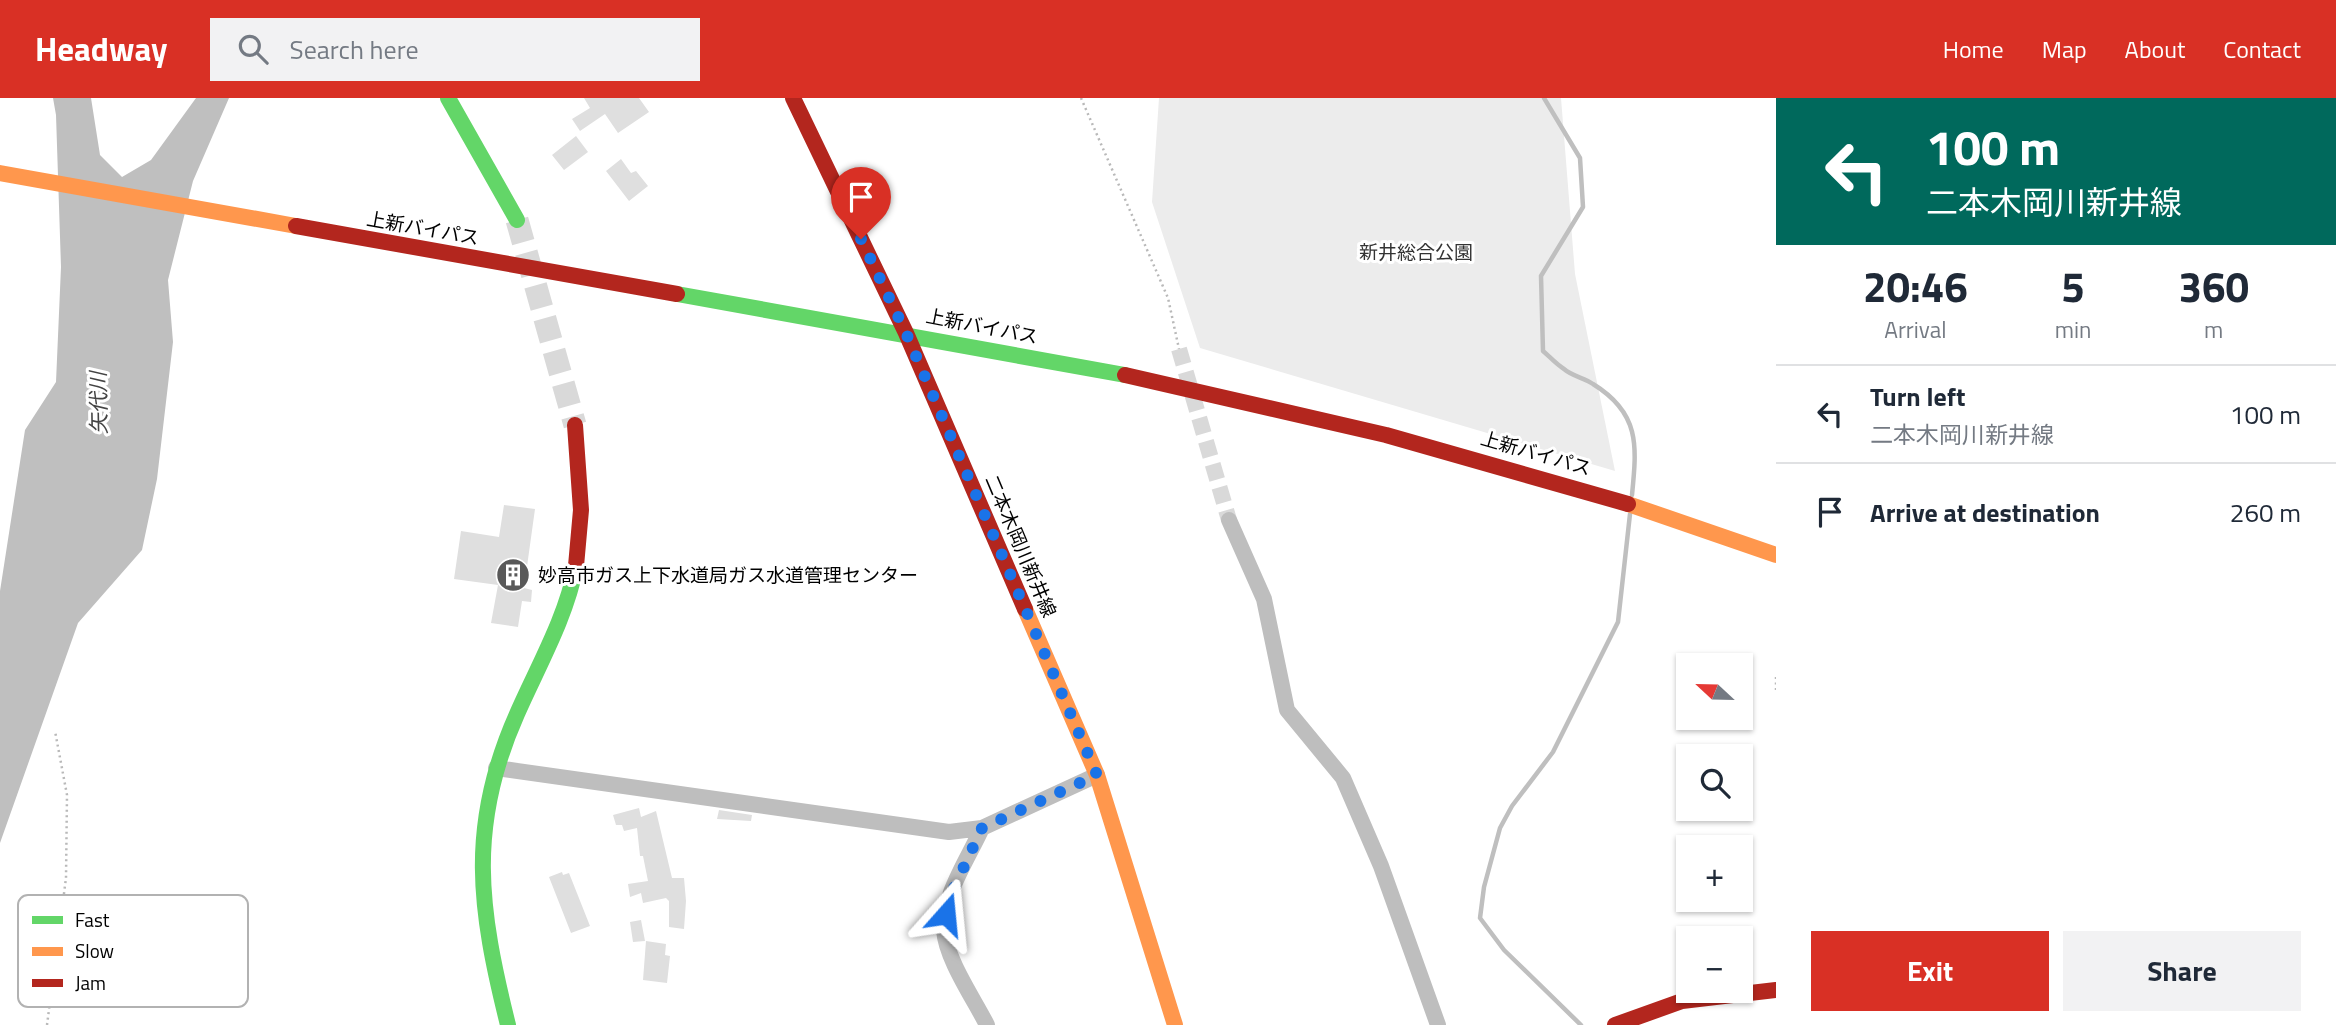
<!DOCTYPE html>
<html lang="en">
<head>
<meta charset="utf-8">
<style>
	:root { --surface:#fff; --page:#f2f2f3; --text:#1f2937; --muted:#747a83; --line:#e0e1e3; --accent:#d93025 }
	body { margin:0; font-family:"Titillium Web","Noto Sans JP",sans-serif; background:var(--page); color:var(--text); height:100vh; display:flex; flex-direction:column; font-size:26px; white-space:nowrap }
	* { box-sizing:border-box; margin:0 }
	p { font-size:23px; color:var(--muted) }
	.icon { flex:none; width:38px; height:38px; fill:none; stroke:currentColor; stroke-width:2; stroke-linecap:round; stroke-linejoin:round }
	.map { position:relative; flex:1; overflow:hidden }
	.panel { display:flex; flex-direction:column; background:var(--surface); width:560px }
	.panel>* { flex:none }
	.guide { background:#00695c; color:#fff; overflow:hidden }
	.needle { width:46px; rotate:292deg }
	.fabs { position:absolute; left:1676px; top:555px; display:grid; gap:14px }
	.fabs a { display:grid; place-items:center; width:77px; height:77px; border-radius:0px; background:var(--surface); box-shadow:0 2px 5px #0004; font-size:35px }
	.pin { position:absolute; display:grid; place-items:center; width:60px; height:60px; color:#fff; margin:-72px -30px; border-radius:50% 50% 50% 0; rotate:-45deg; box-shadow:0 0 7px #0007 }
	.pin .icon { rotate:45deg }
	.me { position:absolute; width:77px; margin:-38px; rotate:18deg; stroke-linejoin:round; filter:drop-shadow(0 0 5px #0008) }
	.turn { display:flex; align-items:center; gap:24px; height:147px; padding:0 35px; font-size:32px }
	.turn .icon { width:91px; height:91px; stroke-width:2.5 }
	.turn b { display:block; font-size:49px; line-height:60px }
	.eta { display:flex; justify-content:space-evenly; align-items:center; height:119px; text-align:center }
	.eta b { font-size:42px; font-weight:700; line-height:49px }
	.cta { display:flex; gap:14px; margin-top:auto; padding:14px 35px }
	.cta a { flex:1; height:80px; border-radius:0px; background:var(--accent); color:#fff; font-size:28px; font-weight:700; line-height:80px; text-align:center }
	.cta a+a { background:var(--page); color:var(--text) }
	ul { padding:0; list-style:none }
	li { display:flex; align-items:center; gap:21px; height:98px; padding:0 35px; border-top:2px solid var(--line) }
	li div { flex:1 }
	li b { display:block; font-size:26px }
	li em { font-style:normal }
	header { display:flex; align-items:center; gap:42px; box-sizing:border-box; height:98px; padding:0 35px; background:var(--accent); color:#fff }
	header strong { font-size:33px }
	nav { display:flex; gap:38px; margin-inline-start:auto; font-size:24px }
	.search { width:490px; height:63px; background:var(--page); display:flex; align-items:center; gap:18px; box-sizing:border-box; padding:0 24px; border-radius:0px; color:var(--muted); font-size:26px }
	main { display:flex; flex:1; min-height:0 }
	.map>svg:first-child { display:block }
	.green { fill:#ececec }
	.water { fill:#bfbfbf }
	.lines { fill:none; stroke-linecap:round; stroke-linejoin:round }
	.stream { stroke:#bfbfbf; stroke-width:4.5 }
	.building { fill:#dfdfdf }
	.street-tunnel { stroke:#d9d9d9; stroke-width:16; stroke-dasharray:16 8; stroke-linecap:butt }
	.secondary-tunnel { stroke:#d9d9d9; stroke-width:23; stroke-dasharray:23 11; stroke-linecap:butt }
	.path { stroke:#b9b9b9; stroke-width:2.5; stroke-dasharray:2 3.5; stroke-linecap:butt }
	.street { stroke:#bebebe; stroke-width:16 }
	.fast { stroke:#63d668; stroke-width:16 }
	.slow { stroke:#ff974d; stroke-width:16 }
	.jam { stroke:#b3261e; stroke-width:16 }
	.route { stroke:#1a73e8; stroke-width:12; stroke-dasharray:0 21.6 }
	.labels { text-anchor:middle; stroke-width:6; stroke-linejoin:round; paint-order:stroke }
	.street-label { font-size:19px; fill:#000; stroke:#fff }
	.park-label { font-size:19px; fill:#333; stroke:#fff }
	.poi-label { font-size:19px; fill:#000; stroke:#fff; text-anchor:start }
	.water-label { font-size:21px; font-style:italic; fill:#444; stroke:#fff }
	.key { fill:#fff; stroke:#b2b2b2; stroke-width:2 }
	.key-label { font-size:19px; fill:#000 }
</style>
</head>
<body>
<header>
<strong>Headway</strong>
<div class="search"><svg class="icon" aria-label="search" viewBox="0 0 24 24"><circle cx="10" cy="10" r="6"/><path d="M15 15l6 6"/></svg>Search here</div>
<nav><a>Home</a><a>Map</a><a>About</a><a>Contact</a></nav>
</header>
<main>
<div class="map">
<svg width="1776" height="927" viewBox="0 0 1776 927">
	<rect width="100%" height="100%" fill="#fff"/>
	<!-- green -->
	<path class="green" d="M1159 0H1561L1575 176 1615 373 1200 250 1152 104Z"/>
	<!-- water -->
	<path class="water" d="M53 0H91L100 57 122 79 151 62 196 0H229L193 83 168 182 173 244 157 381 142 452 78 525 0 745V493L25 332 56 284 61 169 56 17Z"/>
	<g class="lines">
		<!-- stream -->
		<path class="stream" d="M1544 0 1580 60 1583 109 1541 178 1543 253C1550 259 1556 266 1564 271 1572 278 1584 280 1593 286 1640 315 1637 347 1632 397
			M1581 927 1504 852 1480 820 1484 789 1500 730 1512 708 1553 654 1618 524 1630 416"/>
	</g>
	<!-- building -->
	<path class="building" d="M584 0H639L649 14 618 35 605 16 580 33 572 21 590 10Z
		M576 38 588 54 564 72 552 57Z
		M621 61 631 75 636 73 648 88 629 103 606 73Z
		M504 407 535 411 524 490 532 492 531 504 522 503 518 529 491 525 498 487 454 481 461 433 499 439Z
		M639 710 641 719 656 713 672 780H684L686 803 684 831 669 829V803L666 800 643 805 641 795 630 799 628 786 648 783 643 758H640L637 730 624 733 622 727H616L613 717Z
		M719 712 752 717 751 723 717 721Z
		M562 774 563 777 569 775 590 828 571 835 549 779Z
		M641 822 645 843 633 844 630 824Z
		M646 843 666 846 665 857 670 858 667 885 643 882Z"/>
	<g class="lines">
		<!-- street-tunnel -->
		<path class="street-tunnel" d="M1179 251 1229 422"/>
		<!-- secondary-tunnel -->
		<path class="secondary-tunnel" d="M517 122 575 327"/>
		<!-- path -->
		<path class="path" d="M1081 0 1168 200 1179 251
			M1776 579V595
			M47 927 66 780 67 697 55 633"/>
		<!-- street -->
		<path class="street" d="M1229 422 1264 501 1287 612 1343 680 1381 768 1438 927
			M496 670 949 734 982 730 1097 677
			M982 730C968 761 942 798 944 832 946 861 974 901 987 927"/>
		<!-- fast -->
		<path class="fast" d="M448 0 517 122
			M677 196 1125 277
			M508 927C479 811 467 728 517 616 538 568 566 520 576 468"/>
		<!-- slow -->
		<path class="slow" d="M0 75 296 128
			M1628 406 1776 457
			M1025 511 1097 677 1175 927"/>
		<!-- jam -->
		<path class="jam" d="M793 0 906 235 1025 511
			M296 128 677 196
			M1125 277 1386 337 1628 406
			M575 327 581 412 576 468
			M1615 927 1682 903 1776 892"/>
	</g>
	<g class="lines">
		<!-- route -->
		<path class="route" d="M861 141 906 235 1097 677 982 730 949 801 946 816"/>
	</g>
	<!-- icons -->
	<defs>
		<g id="building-disc" transform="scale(1.75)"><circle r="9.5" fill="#595959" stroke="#fff"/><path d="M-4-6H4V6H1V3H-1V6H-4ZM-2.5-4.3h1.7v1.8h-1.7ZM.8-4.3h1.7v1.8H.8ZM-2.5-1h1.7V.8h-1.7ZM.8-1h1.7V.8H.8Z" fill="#fff"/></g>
	</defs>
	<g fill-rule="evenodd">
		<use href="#building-disc" x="513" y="477"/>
	</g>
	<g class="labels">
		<!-- street labels -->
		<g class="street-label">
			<text transform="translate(423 130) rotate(10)" y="7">上新バイパス</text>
			<text transform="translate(982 228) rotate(11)" y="7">上新バイパス</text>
			<text transform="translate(1536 355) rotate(16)" y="7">上新バイパス</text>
			<text transform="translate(1021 448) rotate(67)" y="7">二本木岡川新井線</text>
		</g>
		<!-- park labels -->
		<g class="park-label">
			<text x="1416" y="161">新井総合公園</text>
		</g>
		<!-- poi labels -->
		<g class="poi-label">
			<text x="538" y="484">妙高市ガス上下水道局ガス水道管理センター</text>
		</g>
		<!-- water labels -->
		<g class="water-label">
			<text transform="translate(99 305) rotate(-91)" y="7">矢代川</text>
		</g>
	</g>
	<!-- legend -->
	<rect x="18" y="797" width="230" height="112" rx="10" class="key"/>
	<rect x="32" y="818" width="31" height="8" fill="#63d668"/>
	<rect x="32" y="849" width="31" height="9" fill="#ff974d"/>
	<rect x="32" y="881" width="31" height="8" fill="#b3261e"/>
	<g class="key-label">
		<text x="75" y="829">Fast</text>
		<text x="75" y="860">Slow</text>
		<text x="75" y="892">Jam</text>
	</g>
</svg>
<div class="fabs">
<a><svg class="needle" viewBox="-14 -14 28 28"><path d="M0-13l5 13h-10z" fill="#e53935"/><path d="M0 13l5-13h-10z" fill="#747a83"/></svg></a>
<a><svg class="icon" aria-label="search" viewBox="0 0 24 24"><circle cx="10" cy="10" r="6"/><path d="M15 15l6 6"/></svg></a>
<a>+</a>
<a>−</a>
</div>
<div class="pin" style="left:861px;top:141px;background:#d93025"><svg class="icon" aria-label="arrive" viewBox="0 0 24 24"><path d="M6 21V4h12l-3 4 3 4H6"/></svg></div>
<svg class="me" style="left:946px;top:816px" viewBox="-20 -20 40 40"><path d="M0-17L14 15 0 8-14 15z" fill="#1a73e8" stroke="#fff" stroke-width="4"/></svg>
</div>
<section class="panel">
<div class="guide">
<div class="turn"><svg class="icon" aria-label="left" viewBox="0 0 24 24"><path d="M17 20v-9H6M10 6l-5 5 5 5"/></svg><div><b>100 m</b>二本木岡川新井線</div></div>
</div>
<div class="eta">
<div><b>20:46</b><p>Arrival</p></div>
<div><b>5</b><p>min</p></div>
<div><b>360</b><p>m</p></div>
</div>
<ul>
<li><svg class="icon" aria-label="left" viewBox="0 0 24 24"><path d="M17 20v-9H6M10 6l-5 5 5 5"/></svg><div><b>Turn left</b><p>二本木岡川新井線</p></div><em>100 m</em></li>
<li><svg class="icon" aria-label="arrive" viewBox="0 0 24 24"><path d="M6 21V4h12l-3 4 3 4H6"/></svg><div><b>Arrive at destination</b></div><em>260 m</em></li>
</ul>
<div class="cta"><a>Exit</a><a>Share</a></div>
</section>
</main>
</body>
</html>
